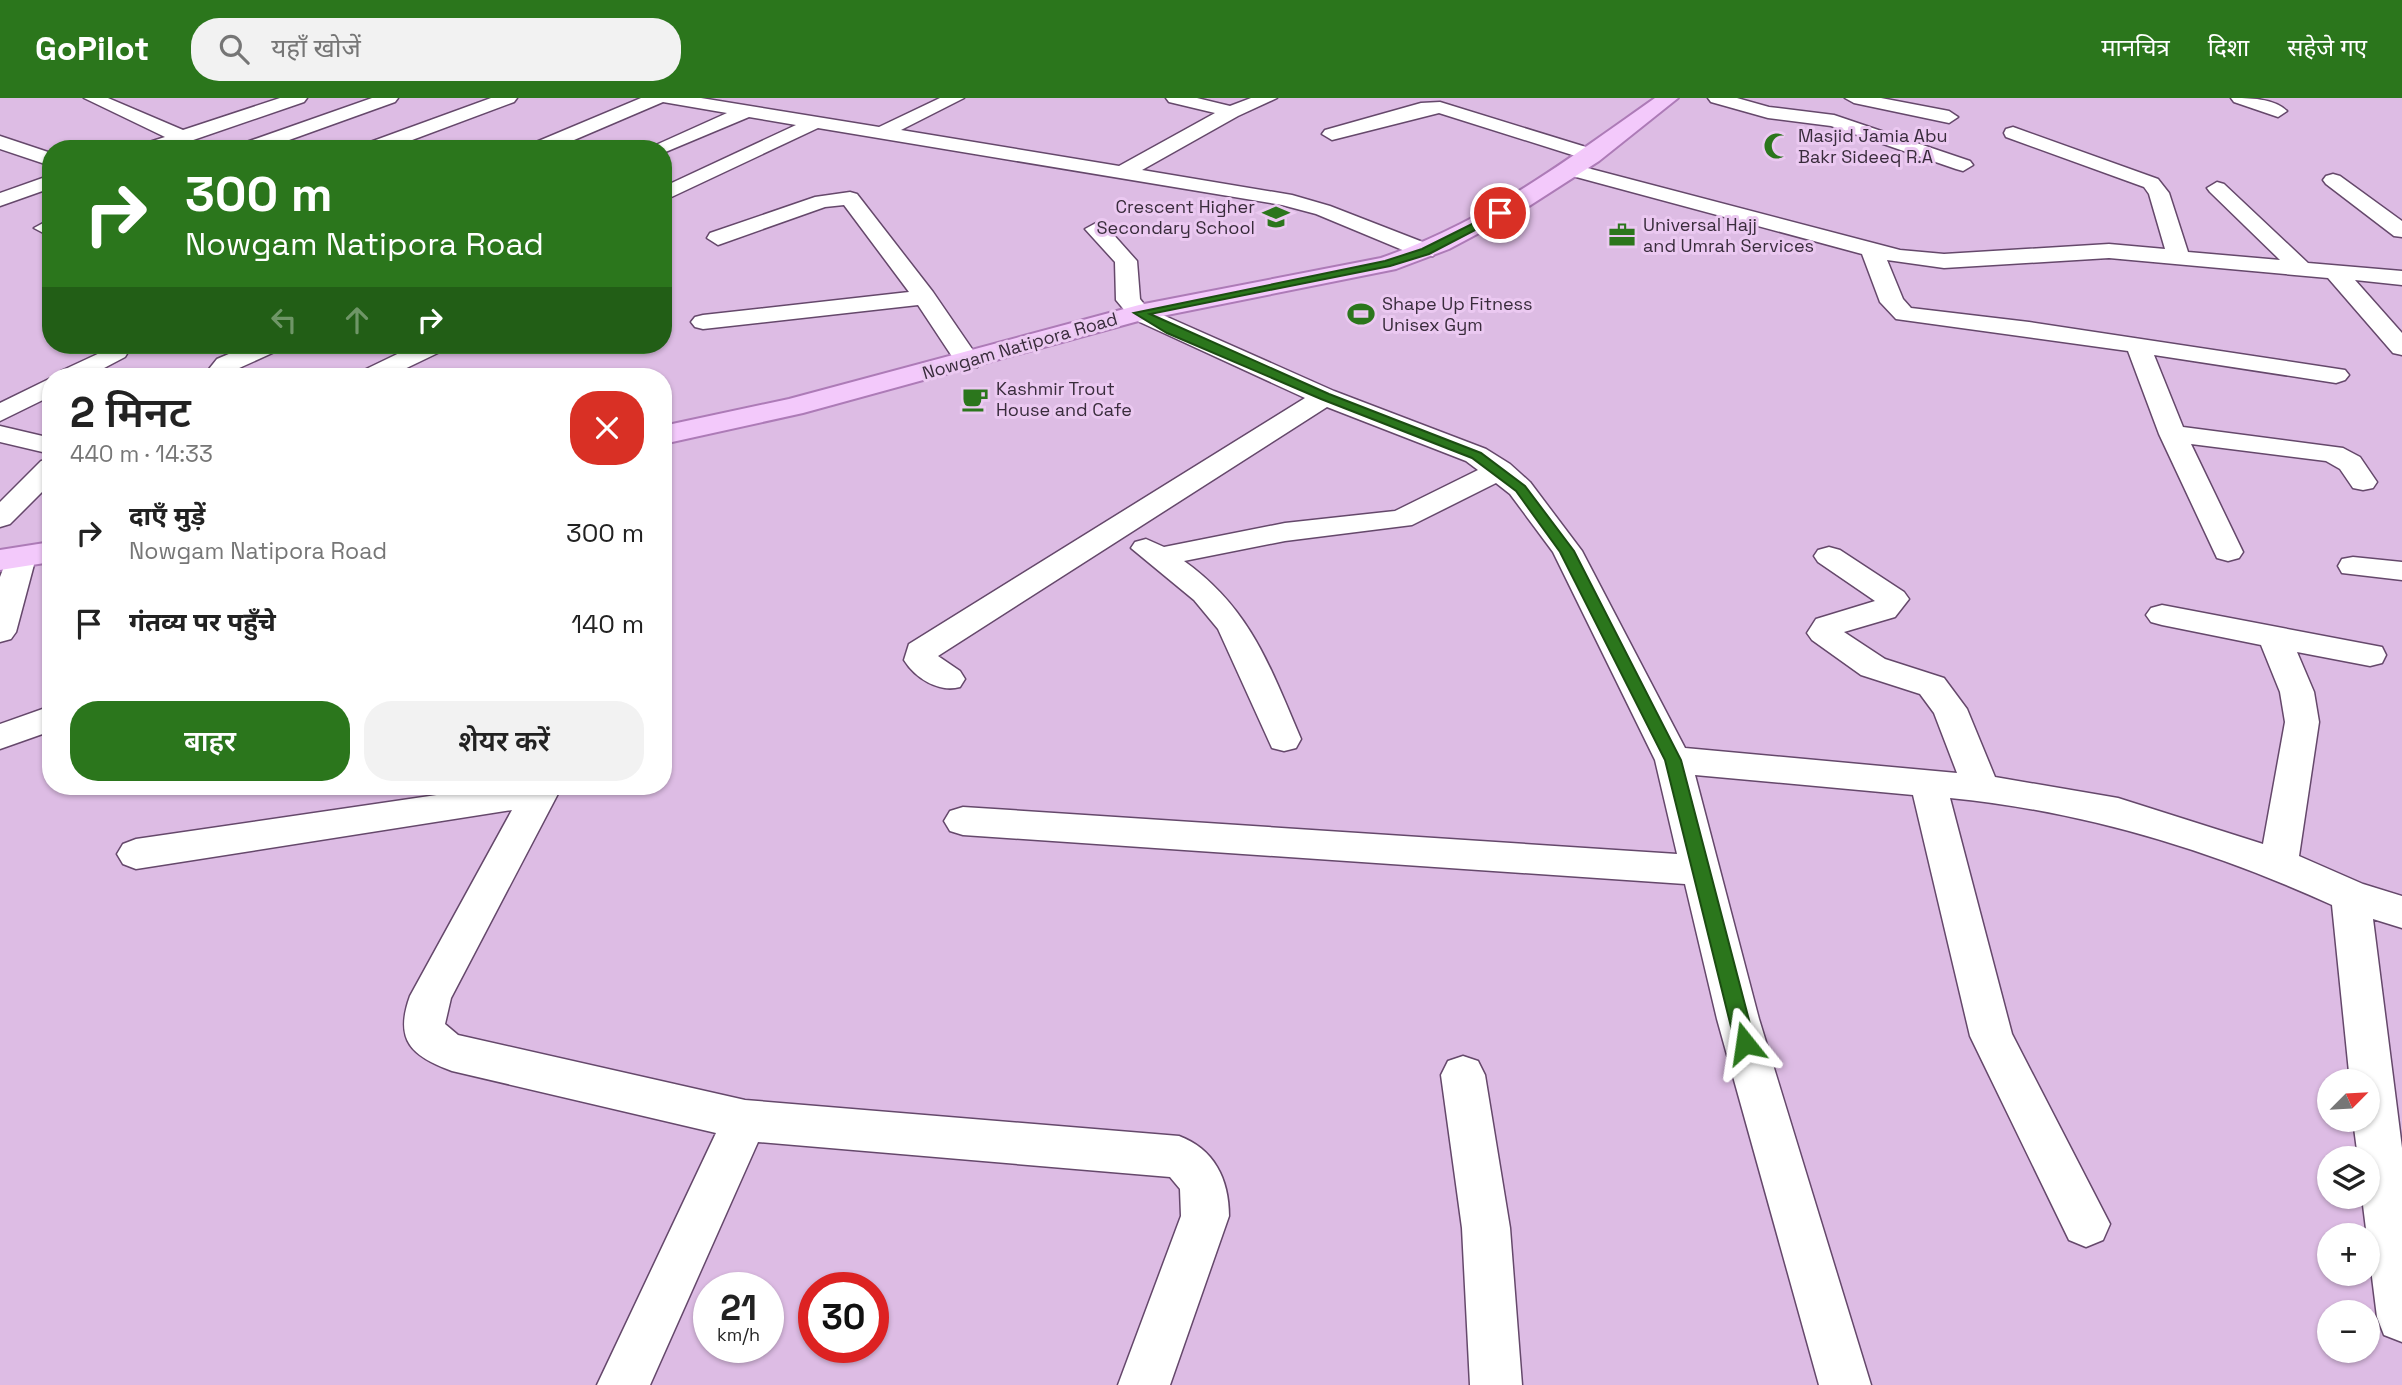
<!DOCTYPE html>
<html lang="hi">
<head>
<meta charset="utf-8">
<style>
	:root { --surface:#fff; --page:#f2f2f2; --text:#222; --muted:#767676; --accent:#2b761c }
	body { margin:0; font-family:"Space Grotesk","Noto Sans Devanagari",sans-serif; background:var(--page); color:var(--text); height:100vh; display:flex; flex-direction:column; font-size:26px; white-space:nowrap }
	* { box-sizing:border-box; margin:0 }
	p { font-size:23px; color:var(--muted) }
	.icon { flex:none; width:38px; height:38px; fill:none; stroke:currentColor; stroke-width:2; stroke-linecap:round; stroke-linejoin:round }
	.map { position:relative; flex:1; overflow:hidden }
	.details { position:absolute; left:42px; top:270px; width:630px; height:427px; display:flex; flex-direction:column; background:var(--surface); border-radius:28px; box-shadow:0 2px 5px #0004 }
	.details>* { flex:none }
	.banner { position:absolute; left:42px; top:42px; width:630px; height:214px; border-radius:28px; box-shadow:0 2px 5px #0004; background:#2b761c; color:#fff; overflow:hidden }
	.needle { width:46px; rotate:66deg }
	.controls { position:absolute; left:2317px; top:971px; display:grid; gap:14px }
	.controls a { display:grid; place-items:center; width:63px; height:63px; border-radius:50%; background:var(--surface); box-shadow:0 2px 5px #0004; font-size:35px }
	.speed { position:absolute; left:693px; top:1174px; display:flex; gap:14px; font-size:35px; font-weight:700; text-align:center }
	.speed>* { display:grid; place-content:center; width:91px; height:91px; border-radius:50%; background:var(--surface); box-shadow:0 2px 5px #0004; line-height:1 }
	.speed small { font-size:18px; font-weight:400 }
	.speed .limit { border:10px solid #d22; background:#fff; color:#111 }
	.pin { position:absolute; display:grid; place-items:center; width:60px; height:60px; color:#fff; margin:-30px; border:4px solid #fff; border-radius:50%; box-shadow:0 2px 7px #0007 }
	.me { position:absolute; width:77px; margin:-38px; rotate:345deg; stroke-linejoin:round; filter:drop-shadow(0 0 5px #0008) }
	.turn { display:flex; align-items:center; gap:24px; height:147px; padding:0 28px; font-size:32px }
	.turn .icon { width:91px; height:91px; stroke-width:2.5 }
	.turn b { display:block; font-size:49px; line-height:60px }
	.lanes { display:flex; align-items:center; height:66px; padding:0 28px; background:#0003; justify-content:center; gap:35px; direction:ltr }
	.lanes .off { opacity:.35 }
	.round { display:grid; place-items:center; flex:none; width:74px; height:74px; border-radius:28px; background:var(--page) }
	.overview { display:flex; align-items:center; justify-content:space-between; height:119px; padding:0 28px }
	h1 { font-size:42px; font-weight:600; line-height:52px }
	.action { display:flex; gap:14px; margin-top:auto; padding:14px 28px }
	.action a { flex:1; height:80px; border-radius:28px; background:var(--accent); color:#fff; font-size:28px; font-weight:600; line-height:80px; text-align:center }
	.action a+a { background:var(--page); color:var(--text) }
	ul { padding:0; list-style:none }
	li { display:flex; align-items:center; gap:21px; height:91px; padding:0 28px }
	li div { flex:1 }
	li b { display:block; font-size:26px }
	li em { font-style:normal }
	header { display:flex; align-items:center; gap:42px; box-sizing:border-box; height:98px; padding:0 35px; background:var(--accent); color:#fff }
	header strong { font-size:33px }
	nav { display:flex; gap:38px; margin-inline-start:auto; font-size:24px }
	.search { width:490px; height:63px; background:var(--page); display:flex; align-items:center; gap:18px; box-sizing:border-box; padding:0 24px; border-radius:28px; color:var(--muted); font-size:26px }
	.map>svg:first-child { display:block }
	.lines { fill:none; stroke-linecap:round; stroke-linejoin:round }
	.street-casing { stroke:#65486b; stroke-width:3 }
	.primary-casing { stroke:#ad7bb7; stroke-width:4 }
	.street { fill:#fff; fill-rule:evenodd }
	.primary { fill:#f3c9fb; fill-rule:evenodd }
	.route { fill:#2b761c; stroke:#1c4d12; stroke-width:2 }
	.labels { text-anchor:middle; stroke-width:6; stroke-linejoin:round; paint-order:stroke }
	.far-poi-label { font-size:18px; fill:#392c3c; stroke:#ebc9f1; text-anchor:start }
	.far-street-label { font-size:18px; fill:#392c3c; stroke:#ebc9f1 }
</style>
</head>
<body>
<header>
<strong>GoPilot</strong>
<div class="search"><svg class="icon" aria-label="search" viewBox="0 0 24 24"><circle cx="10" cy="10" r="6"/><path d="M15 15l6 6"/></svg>यहाँ खोजें</div>
<nav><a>मानचित्र</a><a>दिशा</a><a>सहेजे गए</a></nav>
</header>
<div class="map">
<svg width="2402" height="1287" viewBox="0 0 2402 1287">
	<rect width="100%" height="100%" fill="#ddbce4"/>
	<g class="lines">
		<!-- street casing -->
		<g class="street-casing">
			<path id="street" d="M84 0H108L183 32 280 0H307L304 4 167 51H137L140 47 165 39Z
				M372 0H398L395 4 264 51H235L238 47Z
				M491 0H517L514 4 388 51H359L362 47Z
				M641 0H701L879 29 940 0H964L901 32 1119 68 1215 15 1169 4 1166 0H1197L1230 8 1251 0H1277L1238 18 1142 72 1292 97 1330 108 1433 148 1436 153 1433 158H1417L1316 116 1282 107 818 30 663 103V89L796 27 749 19 663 55V51H647L727 15 663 4 553 51H526L529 47Z
				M1708 0H1737L1769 9 1834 17 1970 63 1973 67 1963 73 1956 71 1831 28 1768 20 1711 4Z
				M1845 0H1881L1949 13 1958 19 1949 25 1854 5Z
				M2231 0C2249 0 2274 0 2287 13L2278 19 2234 4Z
				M1440 4 1599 53 1602 57 1599 61H1585L1439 15 1332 42 1322 36 1325 32 1421 5Z
				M2013 29 2158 81 2169 95 2188 154 2280 162 2210 94 2207 90 2217 84 2224 86 2308 165 2402 173V187L2355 182 2402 235V257L2393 255 2328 180 2109 160 1944 170 1887 162 1903 201 1911 210 2029 224 2345 272 2349 277 2345 282 2336 285 2154 257 2183 329 2343 350 2360 359 2377 384 2373 390 2363 392 2353 390 2340 371 2326 363 2191 346 2243 454 2239 460 2228 463 2217 460 2159 336 2128 253 1896 221 1880 204 1862 156 1565 76 1562 72 1572 66 1900 152 1944 156 2109 146 2165 151 2149 96 2144 89 2006 39 2004 35 2006 31Z
				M0 38 51 55V68L0 51Z
				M2333 76 2340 78 2402 123V139L2394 138 2326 86 2323 82 2326 78Z
				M51 77V90L0 108V95Z
				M850 94 857 96 933 194 981 264 977 269H959L918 207 703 231 695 229 691 224 695 219 703 217 909 194 844 107 825 109 718 147 707 140 710 135 815 99Z
				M45 124 51 125V139L34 130Z
				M1096 125 1104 126 1137 163 1140 201 1147 210 1334 293 1486 351 1510 366 1530 384 1582 453 1685 650 1957 675 1934 615 1920 596 1861 577 1812 542 1807 535 1816 521 1875 503 1818 464 1814 458 1818 452 1829 449 1840 452 1904 494 1909 501 1895 519 1844 534 1885 561 1944 580 1967 611 1995 679 2118 700 2263 746 2285 624 2280 594 2261 547 2162 527 2151 524 2146 517 2151 510 2162 507 2382 549 2386 557 2382 565 2370 568 2297 554 2314 594 2319 624 2299 758 2363 786 2402 798V830L2373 821 2402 1050V1244L2384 1237 2377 1219 2362 1099H2368V1060H2358L2353 1022H2368V984H2350L2332 807C2211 752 2083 713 1950 700L2012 936 2110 1126 2103 1142 2086 1149 2069 1142 1970 938 1913 697 1695 677 1759 921 1871 1287H1819L1717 921 1685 786 963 737 950 733 944 723 950 713 963 709 1677 756 1655 662 1553 454 1510 396 1496 385 1412 427 1285 443 1184 463C1251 511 1270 569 1301 641L1296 650 1284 653 1272 650 1218 531 1194 502 1131 450 1135 444 1146 441 1164 449 1285 425 1395 413 1478 372 1466 363 1327 309 938 558 960 573 965 581 960 589C939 595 915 580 904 562L909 546 1305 300 1131 220 1116 202 1115 164 1085 131Z
				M117 247 125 249 128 254 125 259 89 278H57L61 273Z
				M250 247H282L279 252 237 271 243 278 213 276 209 271 217 261Z
				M416 247H447L444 252 390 278H358L362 273Z
				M51 280V298L0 323V305Z
				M0 328 51 340V356L0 344Z
				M51 361V385L10 426 0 429V404L41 363Z
				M21 450 32 453 36 459 16 534 11 541 0 544V479L10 453Z
				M2353 459 2402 464V482L2342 475 2338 468 2342 461Z
				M51 608V633L0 651V626Z
				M498 688H562L451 900 445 926 458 937 745 1002 1179 1038C1214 1051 1229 1081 1229 1118L1170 1287H1118L1181 1118 1180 1091 1170 1079 758 1044 650 1287H597L716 1035 452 973C411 958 394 942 410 898L512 712 136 771 123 766 117 756 123 746 136 741Z
				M1463 958 1478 963 1485 977 1510 1130 1522 1287H1470L1462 1130 1441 977 1448 963Z"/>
		</g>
		<!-- primary casing -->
		<g class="primary-casing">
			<path id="primary" d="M1655 0H1678L1599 63 1526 110 1449 151 1396 171 1142 222 803 315 663 346V328L789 301 1139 207 1381 160C1489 122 1564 64 1655 0Z
				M51 444V464L0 472V452Z"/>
		</g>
		<!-- street -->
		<use href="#street" class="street"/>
		<!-- primary -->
		<use href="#primary" class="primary"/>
	</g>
	<!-- route -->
	<path class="route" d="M1500 112 1504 117 1429 156 1390 168 1150 216 1329 296 1481 355 1525 388 1574 453 1681 662 1755 945 1752 951 1745 954 1738 951 1735 945 1665 662 1560 454 1516 393 1472 360 1321 301 1167 235 1134 215 1385 163 1422 151Z"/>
	<!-- icons -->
	<defs>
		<g id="mosque-bare" transform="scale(2.1)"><path d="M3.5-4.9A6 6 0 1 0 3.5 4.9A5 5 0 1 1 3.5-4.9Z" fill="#2b761c" stroke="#ebc9f1" stroke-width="2.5" paint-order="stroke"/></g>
		<g id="school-bare" transform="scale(2.1)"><path d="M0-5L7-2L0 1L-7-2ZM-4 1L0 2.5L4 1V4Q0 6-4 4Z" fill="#2b761c" stroke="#ebc9f1" stroke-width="2.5" paint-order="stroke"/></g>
		<g id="office-bare" transform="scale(2.1)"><path d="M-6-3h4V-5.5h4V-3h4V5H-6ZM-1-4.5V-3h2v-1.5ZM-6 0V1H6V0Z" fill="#2b761c" stroke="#ebc9f1" stroke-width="2.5" paint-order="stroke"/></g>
		<g id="stadium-bare" transform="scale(2.1)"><path d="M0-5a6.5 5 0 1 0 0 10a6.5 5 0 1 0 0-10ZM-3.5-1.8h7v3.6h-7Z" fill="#2b761c" stroke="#ebc9f1" stroke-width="2.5" paint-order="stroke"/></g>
		<g id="cafe-bare" transform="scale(2.1)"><path d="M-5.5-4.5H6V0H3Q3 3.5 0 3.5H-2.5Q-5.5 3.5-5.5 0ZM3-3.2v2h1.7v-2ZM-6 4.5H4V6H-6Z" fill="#2b761c" stroke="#ebc9f1" stroke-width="2.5" paint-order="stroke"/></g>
	</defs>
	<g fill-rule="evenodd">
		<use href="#mosque-bare" x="1777" y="48"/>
		<use href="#school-bare" x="1276" y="119"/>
		<use href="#office-bare" x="1622" y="137"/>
		<use href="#stadium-bare" x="1361" y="216"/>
		<use href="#cafe-bare" x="975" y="301"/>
	</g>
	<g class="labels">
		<!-- far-poi labels -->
		<g class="far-poi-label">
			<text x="1798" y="44">Masjid Jamia Abu<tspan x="1798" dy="21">Bakr Sideeq R.A</tspan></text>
			<text x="1255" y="115" text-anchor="end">Crescent Higher<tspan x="1255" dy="21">Secondary School</tspan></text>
			<text x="1643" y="133">Universal Hajj<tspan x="1643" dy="21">and Umrah Services</tspan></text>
			<text x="1382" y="212">Shape Up Fitness<tspan x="1382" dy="21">Unisex Gym</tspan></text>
			<text x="996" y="297">Kashmir Trout<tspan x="996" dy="21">House and Cafe</tspan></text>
		</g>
		<!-- far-street labels -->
		<g class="far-street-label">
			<text transform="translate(1020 248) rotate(-16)" y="6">Nowgam Natipora Road</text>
		</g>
	</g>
</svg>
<div class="controls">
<a><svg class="needle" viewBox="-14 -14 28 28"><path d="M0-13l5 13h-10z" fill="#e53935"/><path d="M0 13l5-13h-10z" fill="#767676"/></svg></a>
<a><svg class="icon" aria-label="layers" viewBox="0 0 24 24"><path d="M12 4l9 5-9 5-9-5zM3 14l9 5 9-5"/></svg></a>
<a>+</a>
<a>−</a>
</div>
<div class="speed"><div>21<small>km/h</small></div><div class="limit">30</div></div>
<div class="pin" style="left:1500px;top:115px;background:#d93025"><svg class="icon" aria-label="arrive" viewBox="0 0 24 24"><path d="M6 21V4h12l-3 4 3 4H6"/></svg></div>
<svg class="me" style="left:1745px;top:945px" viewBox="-20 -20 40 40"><path d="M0-17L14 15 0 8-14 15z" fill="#2b761c" stroke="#fff" stroke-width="4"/></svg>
<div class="banner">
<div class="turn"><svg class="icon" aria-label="right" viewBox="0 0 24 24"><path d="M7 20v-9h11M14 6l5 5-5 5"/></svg><div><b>300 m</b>Nowgam Natipora Road</div></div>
<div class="lanes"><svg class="icon off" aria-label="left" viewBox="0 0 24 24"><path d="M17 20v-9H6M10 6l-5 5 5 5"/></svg><svg class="icon off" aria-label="ahead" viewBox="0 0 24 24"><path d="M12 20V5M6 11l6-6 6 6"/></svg><svg class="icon" aria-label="right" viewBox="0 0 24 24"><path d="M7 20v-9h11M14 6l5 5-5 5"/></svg></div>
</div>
<section class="details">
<div class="overview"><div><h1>2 मिनट</h1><p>440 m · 14:33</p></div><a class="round" style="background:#d93025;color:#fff"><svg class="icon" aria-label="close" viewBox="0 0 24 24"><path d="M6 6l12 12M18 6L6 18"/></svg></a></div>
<ul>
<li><svg class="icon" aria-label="right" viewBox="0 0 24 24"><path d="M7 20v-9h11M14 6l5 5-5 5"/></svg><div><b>दाएँ मुड़ें</b><p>Nowgam Natipora Road</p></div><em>300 m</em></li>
<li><svg class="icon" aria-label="arrive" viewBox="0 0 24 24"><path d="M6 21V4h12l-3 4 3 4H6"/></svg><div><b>गंतव्य पर पहुँचे</b></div><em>140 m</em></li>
</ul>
<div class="action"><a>बाहर</a><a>शेयर करें</a></div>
</section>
</div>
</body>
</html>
